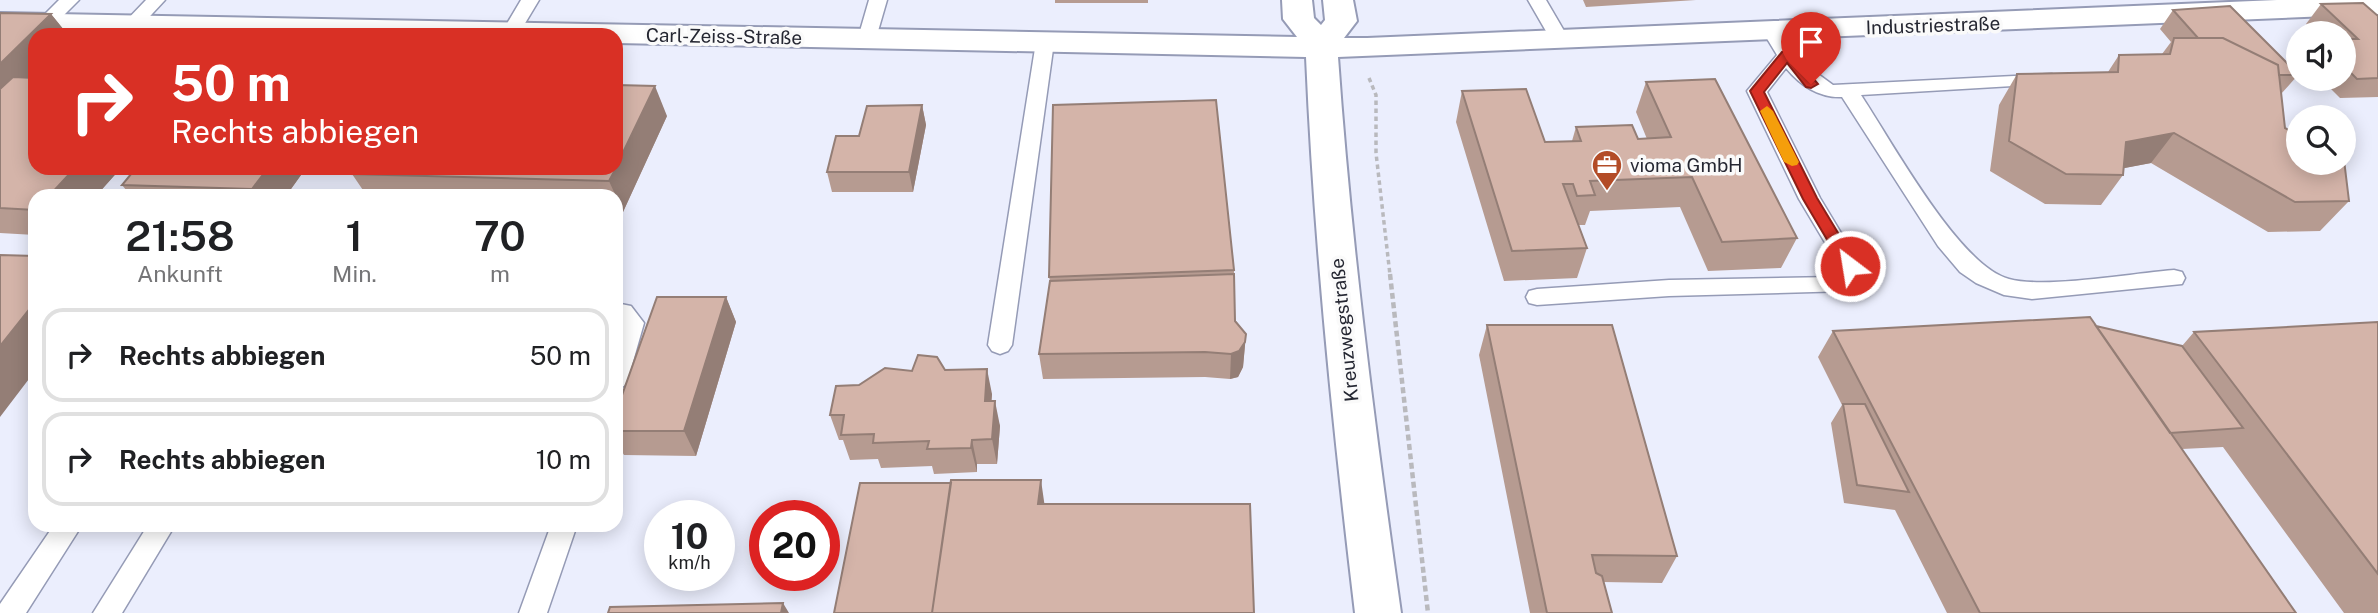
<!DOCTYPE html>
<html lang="de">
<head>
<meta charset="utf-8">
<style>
	:root { --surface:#fff; --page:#f2f2f2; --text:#202124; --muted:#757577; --line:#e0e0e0 }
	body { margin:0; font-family:"Public Sans",sans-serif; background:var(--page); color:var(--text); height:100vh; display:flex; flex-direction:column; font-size:26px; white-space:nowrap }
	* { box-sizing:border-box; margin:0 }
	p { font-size:23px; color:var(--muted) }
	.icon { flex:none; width:38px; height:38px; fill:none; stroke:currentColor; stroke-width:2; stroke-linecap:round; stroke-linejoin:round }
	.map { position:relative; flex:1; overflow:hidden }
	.drawer { position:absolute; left:28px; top:189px; width:595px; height:343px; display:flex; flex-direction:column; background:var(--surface); border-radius:21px; box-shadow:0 4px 18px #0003 }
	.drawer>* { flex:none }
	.hud { position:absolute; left:28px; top:28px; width:595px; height:147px; border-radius:21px; box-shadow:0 4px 18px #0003; background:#d93025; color:#fff; overflow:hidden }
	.tools { position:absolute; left:2286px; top:21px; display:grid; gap:14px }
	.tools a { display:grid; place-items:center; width:70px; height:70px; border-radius:50%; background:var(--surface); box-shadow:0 4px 18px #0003; font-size:35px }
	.speed { position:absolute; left:644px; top:500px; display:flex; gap:14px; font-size:35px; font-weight:700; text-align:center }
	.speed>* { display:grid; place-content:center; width:91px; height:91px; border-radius:50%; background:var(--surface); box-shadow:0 4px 18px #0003; line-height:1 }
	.speed small { font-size:18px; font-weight:400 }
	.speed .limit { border:10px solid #d22; background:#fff; color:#111 }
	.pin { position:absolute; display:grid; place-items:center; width:60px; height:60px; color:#fff; margin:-72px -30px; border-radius:50% 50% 50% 0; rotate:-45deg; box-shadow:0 0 7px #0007 }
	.pin .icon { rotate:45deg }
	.me { position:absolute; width:77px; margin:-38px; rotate:329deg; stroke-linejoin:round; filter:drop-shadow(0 0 5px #0008) }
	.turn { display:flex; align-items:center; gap:24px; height:147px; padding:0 28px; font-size:32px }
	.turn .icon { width:91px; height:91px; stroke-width:2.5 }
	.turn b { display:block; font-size:49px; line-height:60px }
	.eta { display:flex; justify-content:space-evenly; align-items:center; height:119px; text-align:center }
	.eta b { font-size:42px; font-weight:600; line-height:49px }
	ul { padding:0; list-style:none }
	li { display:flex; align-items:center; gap:21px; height:94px; margin:0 14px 10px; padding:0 14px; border:4px solid var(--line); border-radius:21px }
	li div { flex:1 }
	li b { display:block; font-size:26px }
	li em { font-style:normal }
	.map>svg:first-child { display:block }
	.built { fill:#ebeefd; fill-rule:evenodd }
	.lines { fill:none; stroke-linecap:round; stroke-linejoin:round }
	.lane-casing { stroke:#959bb6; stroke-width:3 }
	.street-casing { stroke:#959bb6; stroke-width:4 }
	.path-far1 { stroke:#b9b9bd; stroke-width:3.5; stroke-dasharray:4.5 3.5; stroke-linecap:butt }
	.path { stroke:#b9b9bd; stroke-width:4.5; stroke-dasharray:6 3.5; stroke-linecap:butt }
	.lane { fill:#fff; fill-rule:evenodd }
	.street { fill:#fff; fill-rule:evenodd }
	.wall { fill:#b69b91 }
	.shaded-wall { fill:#947e76 }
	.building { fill:#d4b4a9; stroke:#947e76; stroke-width:2 }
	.route { fill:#d93025; stroke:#8d1f18; stroke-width:2 }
	.slow { fill:#f59e0b }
	.labels { text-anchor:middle; stroke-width:7; stroke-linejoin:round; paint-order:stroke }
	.street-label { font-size:19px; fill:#252732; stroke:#fafafa }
	.poi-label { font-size:19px; fill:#252732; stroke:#fafafa; text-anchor:start }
</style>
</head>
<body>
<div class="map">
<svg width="2378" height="613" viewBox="0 0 2378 613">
	<rect width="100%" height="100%" fill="#fafafa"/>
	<!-- built -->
	<path class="built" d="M0 0H2378V613H0ZM2298 33H2343V79H2298ZM35 35H616V168H35ZM2298 117H2343V163H2298ZM35 196H616V525H35ZM660 516H719V576H660ZM765 516H824V576H765Z"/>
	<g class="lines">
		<!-- lane casing -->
		<g class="lane-casing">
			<path id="lane" d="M59 0H79L52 27H38L36 23Z
				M146 0H165L139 28H125L123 24Z
				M521 0H539L518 35H504L502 32Z
				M869 0H887L876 38 867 44 858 38Z
				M1528 0H1546L1570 41 1568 45H1554Z
				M1772 26 1779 28 1803 63 1833 85 2052 74 2055 78 2052 82 2045 84 1861 95C1891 140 1959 266 2009 279 2045 289 2134 273 2174 270L2182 272 2185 278 2182 284 2032 299 2004 295 1976 283 1960 272 1938 246 1842 97C1819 98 1800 85 1786 68L1767 92 1820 198 1861 266 1848 291 1669 296 1537 305 1529 303 1526 297 1529 291 1537 289 1669 280 1833 277 1839 266 1799 199 1747 91 1777 55 1763 32Z
				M1045 36 1054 42 1012 345 1008 351 1000 354 992 351 988 345 1036 42Z
				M616 303 631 306 644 323 628 379 624 386 616 388V338L620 324 616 321Z
				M54 525H82L26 613H0V604Z
				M148 525H175L122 613H93Z
				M551 525H577L547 613H519Z"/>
		</g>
		<!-- street casing -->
		<g class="street-casing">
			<path id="street" d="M1282 0H1312L1314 18 1321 25 1325 20 1323 0H1353L1357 21 1344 38H1367L2277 0H2378V14L1338 57C1351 244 1375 428 1401 613H1355C1333 428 1314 243 1306 57L616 43V35H181L0 31V13L1297 37 1283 19Z"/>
		</g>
		<!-- path-far1 -->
		<path class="path-far1" d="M1369 78 1376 95V153L1390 275"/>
		<!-- path -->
		<path class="path" d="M1390 274 1428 613"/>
		<!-- lane -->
		<use href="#lane" class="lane"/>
		<!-- street -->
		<use href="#street" class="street"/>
	</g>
	<!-- wall -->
	<path class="wall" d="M1055 0H1148V3H1055Z
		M1583 0H1696L1586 7Z
		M2321 4 2378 16V97L2340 98 2321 79H2343V33H2316L2306 24Z
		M2173 10 2298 74V75L2281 94 2285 128 2349 201 2320 231 2268 232 2151 163 2124 168 2123 175 2101 205 2045 204 1990 171 1999 105 2017 74 2108 72 2119 55 2162 54 2171 42 2160 29Z
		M0 13 51 14 68 35H35V168H121L96 196H35V235L0 233Z
		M1646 82 1797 238 1781 268 1708 271 1680 207 1590 211 1585 225H1578L1587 248 1577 278 1504 281 1456 122 1462 91 1545 142 1572 141 1576 127 1638 139H1647L1636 112Z
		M922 105 926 125 913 192H832L827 172 859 136Z
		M667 116 623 212 616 211V196H367L352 174Z
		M136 168H306L286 196H131L122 185Z
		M1234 270 1235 321 1246 334 1243 367 1238 377 1230 379 1205 377 1043 379 1039 354 1050 281 1049 277Z
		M726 297 736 322 696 456 624 455 616 442V412Z
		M2378 322V613H2344L2223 447 2182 449 2296 613H1947L1895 510 1844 503 1831 423 1842 405 1818 357 1833 331 2096 326 2182 346 2194 332Z
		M1487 325 1677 556 1662 583 1603 582 1612 613H1530L1479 355Z
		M945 370 992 394 991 401 1000 426 997 464H977V472L934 474 932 466 881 468 878 459 850 460 843 440H839L830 415 859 385 912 371Z"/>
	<!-- shaded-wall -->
	<path class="shaded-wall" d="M51 14 68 35H35V78L0 113V64Z
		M655 86 667 116 623 212 609 181Z
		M922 105 926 125 913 192 909 172Z
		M2174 133 2151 163 2104 172 2126 142Z
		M75 168H121L96 196H49Z
		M268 168H306L286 196H257L252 189Z
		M726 297 736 322 696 456 684 431Z
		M35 302V371L0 417V346Z
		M1246 334 1243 367 1238 377 1230 379 1231 354Z
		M987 369 992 394 990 426 985 401Z
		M995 401 1000 426 997 464 992 439Z
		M972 440 977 464V472L971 448Z
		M1041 480 1045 508 1038 504Z
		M783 603 789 613H781Z"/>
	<!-- building -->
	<path class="building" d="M2363 3 2378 16V78L2357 79 2343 65V39H2358L2321 4Z
		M2230 6 2298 74V75H2279L2278 65 2223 38H2198L2173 10Z
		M0 13 51 14 0 64Z
		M250 33 311 35H248Z
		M2174 38H2223L2278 65 2285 128 2298 135V163H2343V159L2344 160 2349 201 2295 202 2174 133 2126 142 2123 175 2066 174 2009 141 2017 74 2118 72 2119 55 2170 54Z
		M13 77 35 78V168H75L49 196H35V210L0 208V89Z
		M1715 79 1797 238 1722 242 1692 177 1590 181 1595 195 1577 196 1573 184H1563L1587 248 1512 251 1462 91 1526 89 1545 142 1581 141 1576 127 1632 125 1638 139 1671 137 1646 82Z
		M616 85 655 86 616 167Z
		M1216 100 1234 270 1049 277 1053 105Z
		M922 105 909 172H827L836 136H859L867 106Z
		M136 168H268L252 189 122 185Z
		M356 168H616L609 181 352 174Z
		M0 255 35 256V302L0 346Z
		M1234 274 1235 321 1246 334 1245 342 1239 351 1231 354 1205 352 1039 354 1050 281Z
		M657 297H726L684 431H616V412Z
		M2090 317 2296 613H1980L1833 331Z
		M2378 322V574L2194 332Z
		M1487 325H1612L1677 556 1592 555 1596 573 1602 576 1612 613H1547Z
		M2096 326 2182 346 2243 428 2170 433Z
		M918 355 937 357 945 370 987 369 985 401H995L992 439 972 440 971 448 927 449 929 441 873 443 874 434 841 435 844 415H830L836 386 859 385 885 368 912 371Z
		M1843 404H1865L1909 492 1857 485Z
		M951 480H1041L1038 504H1250L1254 613H932Z
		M860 483H951L932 613H834Z
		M783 603 781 613H608L610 607Z"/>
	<!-- route -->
	<path class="route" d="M1787 51 1791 52 1818 84 1811 88 1806 87 1787 63 1764 92 1817 198 1858 266 1850 272 1845 270 1803 199 1750 91 1782 52Z"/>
	<!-- slow -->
	<path class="slow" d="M1767 106 1773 111 1799 162 1797 165 1792 166 1784 162 1760 111Z"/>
	<!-- icons -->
	<defs>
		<g id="office-pin" transform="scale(1.575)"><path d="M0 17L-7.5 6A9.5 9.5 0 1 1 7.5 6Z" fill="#b34c27" stroke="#fafafa"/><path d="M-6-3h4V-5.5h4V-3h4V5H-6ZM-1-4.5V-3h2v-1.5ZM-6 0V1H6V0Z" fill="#fff"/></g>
	</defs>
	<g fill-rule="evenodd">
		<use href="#office-pin" x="1607" y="165"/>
	</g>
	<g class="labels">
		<!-- street labels -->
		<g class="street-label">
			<text transform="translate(1933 25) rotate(-2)" y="7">Industriestraße</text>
			<text transform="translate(724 36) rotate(1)" y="7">Carl-Zeiss-Straße</text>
			<text transform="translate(1344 330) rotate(-96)" y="7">Kreuzwegstraße</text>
		</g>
		<!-- poi labels -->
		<g class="poi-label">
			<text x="1630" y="172">vioma GmbH</text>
		</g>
	</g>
</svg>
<div class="tools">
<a><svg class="icon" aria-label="sound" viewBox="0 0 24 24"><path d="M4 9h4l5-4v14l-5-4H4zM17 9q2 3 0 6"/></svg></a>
<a><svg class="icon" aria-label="search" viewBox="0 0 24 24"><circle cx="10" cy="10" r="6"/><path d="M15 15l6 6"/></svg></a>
</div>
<div class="speed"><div>10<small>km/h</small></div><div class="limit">20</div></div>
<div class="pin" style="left:1811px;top:84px;background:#d93025"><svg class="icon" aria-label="arrive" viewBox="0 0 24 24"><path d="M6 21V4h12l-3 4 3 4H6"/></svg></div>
<svg class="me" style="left:1850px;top:266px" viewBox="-20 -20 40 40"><circle r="17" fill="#d93025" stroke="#fff" stroke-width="3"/><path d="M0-11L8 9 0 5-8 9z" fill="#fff"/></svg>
<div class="hud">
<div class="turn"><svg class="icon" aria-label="right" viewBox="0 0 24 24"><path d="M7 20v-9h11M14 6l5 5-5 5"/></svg><div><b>50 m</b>Rechts abbiegen</div></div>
</div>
<section class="drawer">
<div class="eta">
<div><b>21:58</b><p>Ankunft</p></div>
<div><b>1</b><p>Min.</p></div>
<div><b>70</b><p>m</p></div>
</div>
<ul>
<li><svg class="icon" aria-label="right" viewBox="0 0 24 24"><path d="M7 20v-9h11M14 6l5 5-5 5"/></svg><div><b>Rechts abbiegen</b></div><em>50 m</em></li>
<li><svg class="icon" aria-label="right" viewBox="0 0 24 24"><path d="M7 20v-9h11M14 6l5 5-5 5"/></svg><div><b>Rechts abbiegen</b></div><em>10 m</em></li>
</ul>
</section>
</div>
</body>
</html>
